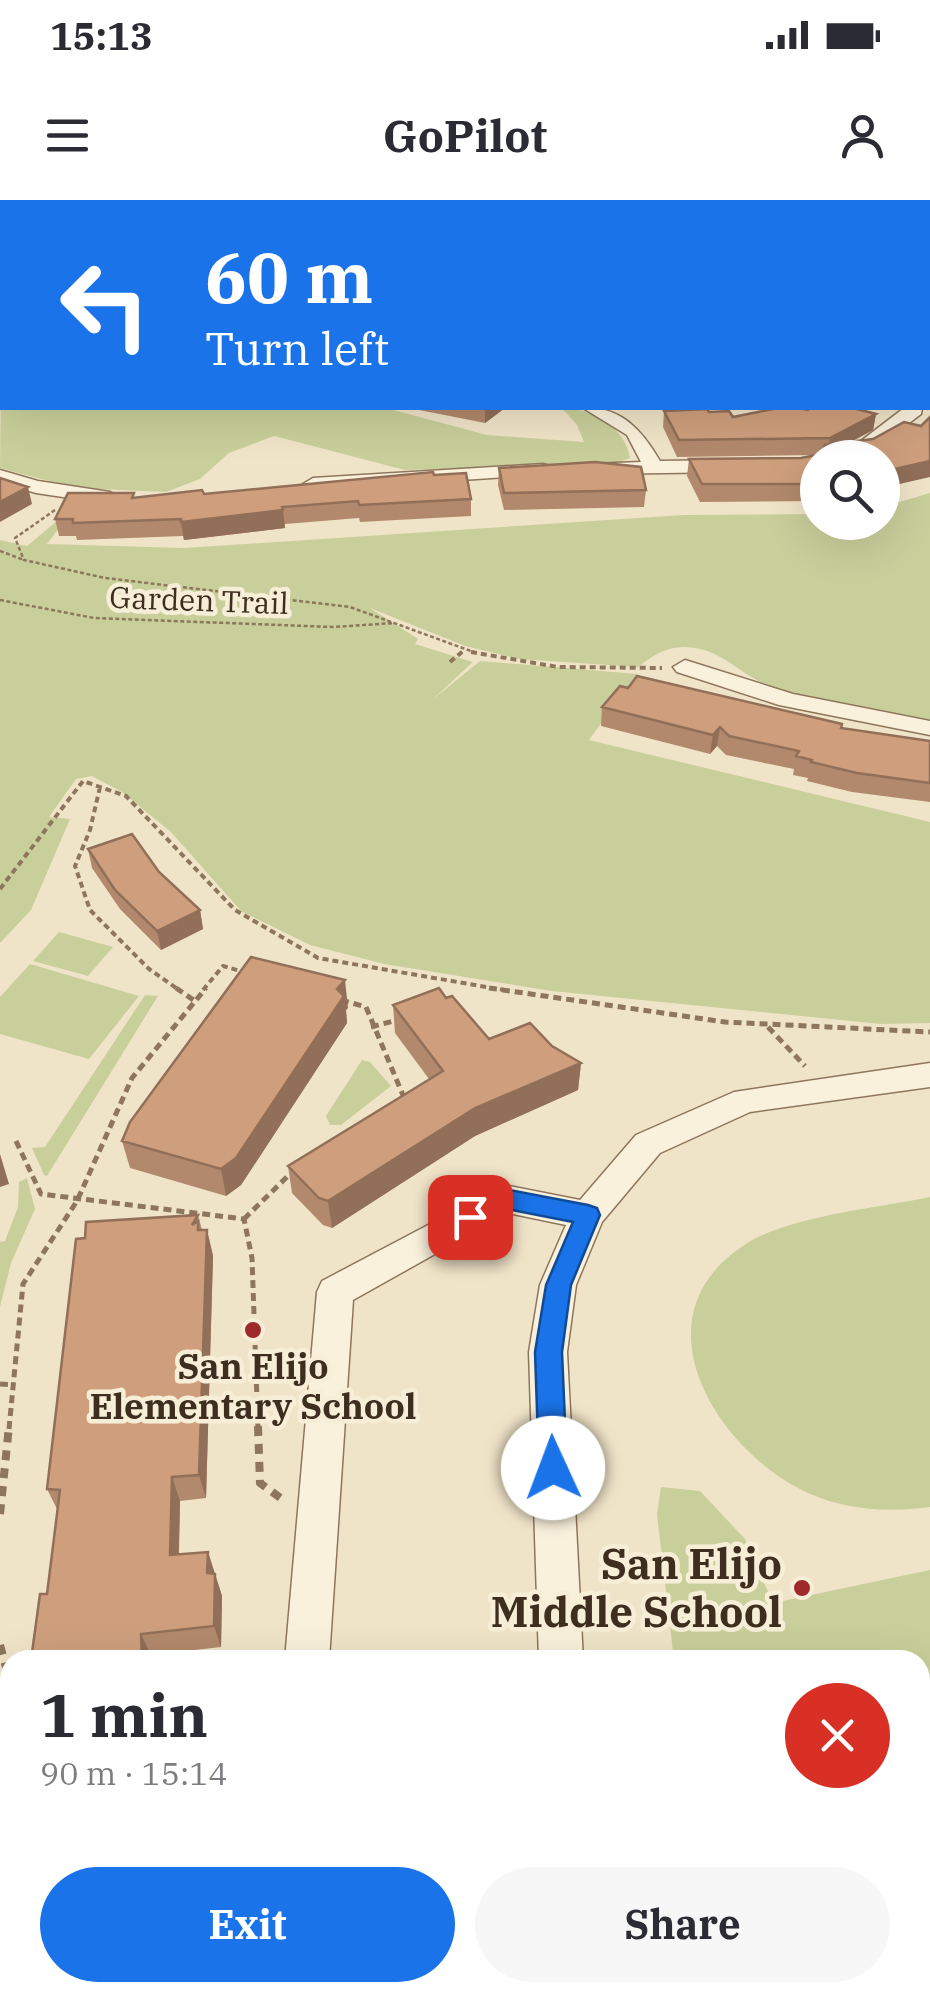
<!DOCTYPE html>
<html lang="en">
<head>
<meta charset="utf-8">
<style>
	:root { --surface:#fff; --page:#f7f7f7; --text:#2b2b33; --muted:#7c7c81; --accent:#1a73e8 }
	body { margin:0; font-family:"IBM Plex Serif",serif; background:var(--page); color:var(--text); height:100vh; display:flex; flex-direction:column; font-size:38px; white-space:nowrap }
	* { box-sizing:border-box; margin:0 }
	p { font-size:32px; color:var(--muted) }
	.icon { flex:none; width:55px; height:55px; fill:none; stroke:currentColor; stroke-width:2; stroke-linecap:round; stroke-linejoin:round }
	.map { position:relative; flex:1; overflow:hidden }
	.side { position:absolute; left:0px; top:1450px; width:930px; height:352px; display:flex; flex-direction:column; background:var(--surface); border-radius:30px 30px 0 0; box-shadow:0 10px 40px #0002 }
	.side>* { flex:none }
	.top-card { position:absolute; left:0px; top:0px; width:930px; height:210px; box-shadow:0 10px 40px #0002; background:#1a73e8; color:#fff; overflow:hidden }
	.fabs { position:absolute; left:800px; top:240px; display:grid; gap:20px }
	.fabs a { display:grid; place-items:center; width:100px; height:100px; border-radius:50%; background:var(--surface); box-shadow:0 10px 40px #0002; font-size:50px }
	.pin { position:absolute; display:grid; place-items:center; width:85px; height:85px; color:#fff; margin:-42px; border-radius:20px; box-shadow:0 5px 15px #0006 }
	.me { position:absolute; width:110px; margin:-55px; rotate:358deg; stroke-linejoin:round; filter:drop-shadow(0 0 8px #0008) }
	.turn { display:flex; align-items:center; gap:35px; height:210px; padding:0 40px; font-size:45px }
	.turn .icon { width:130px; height:130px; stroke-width:2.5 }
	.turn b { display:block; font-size:70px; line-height:85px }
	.round { display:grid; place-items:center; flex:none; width:105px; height:105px; border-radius:52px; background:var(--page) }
	.summary { display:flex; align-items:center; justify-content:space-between; height:170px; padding:0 40px }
	h1 { font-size:60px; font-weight:700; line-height:75px }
	.primary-button { display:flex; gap:20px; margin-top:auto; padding:20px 40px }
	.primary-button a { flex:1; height:115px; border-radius:60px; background:var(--accent); color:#fff; font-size:40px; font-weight:700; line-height:115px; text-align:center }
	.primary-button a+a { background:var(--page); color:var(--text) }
	.status { display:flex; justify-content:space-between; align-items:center; height:70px; padding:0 50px; background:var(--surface); direction:ltr }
	.status svg { height:28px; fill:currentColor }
	header { display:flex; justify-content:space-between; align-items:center; height:130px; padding:0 40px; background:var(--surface); font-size:45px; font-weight:700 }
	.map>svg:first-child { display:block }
	.green { fill:#c9cf9b }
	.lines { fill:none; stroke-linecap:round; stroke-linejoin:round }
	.minor-casing { stroke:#8d765c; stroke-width:3 }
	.path-far3 { stroke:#8d765c; stroke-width:2.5; stroke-dasharray:4 2.5; stroke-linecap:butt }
	.path-far2 { stroke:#8d765c; stroke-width:4; stroke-dasharray:6 4; stroke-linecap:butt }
	.path-far1 { stroke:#8d765c; stroke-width:5; stroke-dasharray:8 5; stroke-linecap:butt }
	.path { stroke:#8d765c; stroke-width:8; stroke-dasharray:10 8; stroke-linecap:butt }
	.minor { fill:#faf1dc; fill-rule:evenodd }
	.wall { fill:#b2896c }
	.shaded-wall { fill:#916f58 }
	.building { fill:#cf9f7d; stroke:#916f58; stroke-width:2.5 }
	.route { fill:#1a73e8; stroke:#114b97; stroke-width:2.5 }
	.poi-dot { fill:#9e2a2b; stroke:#f7eed8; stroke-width:4 }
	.labels { text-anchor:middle; stroke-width:9; stroke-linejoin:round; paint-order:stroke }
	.far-street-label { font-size:30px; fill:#3d2e20; stroke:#f7eed8 }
	.poi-label { font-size:35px; font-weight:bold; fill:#3d2e20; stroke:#f7eed8 }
	.near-poi-label { font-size:42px; font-weight:bold; fill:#3d2e20; stroke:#f7eed8; text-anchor:end }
</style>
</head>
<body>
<div class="status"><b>15:13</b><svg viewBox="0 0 49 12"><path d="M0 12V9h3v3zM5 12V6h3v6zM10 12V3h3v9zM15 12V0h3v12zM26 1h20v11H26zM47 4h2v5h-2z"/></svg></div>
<header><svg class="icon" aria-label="menu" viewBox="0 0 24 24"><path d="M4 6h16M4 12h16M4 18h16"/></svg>GoPilot<svg class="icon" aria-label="person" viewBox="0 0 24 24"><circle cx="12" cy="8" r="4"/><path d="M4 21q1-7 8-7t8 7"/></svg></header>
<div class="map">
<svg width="930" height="1801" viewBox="0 0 930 1801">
	<rect width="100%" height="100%" fill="#f0e4c8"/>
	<!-- green -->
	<path class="green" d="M633 0H930V105L928 2H624Z
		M2 84V208H386L487 235 584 242 577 225 562 208C591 208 626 228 630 258L618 263 405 270 274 236 229 253 200 279 166 292 75 288 0 268Z
		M930 293V521C877 513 820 504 770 486 742 476 724 452 695 448 671 444 656 453 638 467L519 459 465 446 370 408 418 439 415 444 473 462 432 500 480 461 637 474 589 540 930 622V823L881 824 552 791 384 764 310 745 241 711 171 632 122 592 92 576 76 579 49 617 70 619 31 710 0 743V340L27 346 76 305 47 344 184 348 684 315 817 314 818 322H882L883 307Z
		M59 732 113 747 88 776 33 761Z
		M30 764 139 796 89 859 0 834V797Z
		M145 795 158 796 47 976 44 975 32 948 45 947Z
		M362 860 370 862 391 886 341 925H330L326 916Z
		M27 978 35 1009 11 1063 0 1107V1042L5 1041 18 1007 19 982Z
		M930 997V1307C884 1313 838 1310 796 1287 709 1239 637 1113 746 1044 788 1016 879 1008 930 997Z
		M661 1287 700 1291 745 1339 773 1403 930 1370V1801H717L716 1793 920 1792V1460H674L657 1314Z"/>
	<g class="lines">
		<!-- minor casing -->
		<g class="minor-casing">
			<path id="minor" d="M2 74V85L0 86V75Z
				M583 208C621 206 642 230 660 261L797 259 825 258H818V267L797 271 597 274 590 272V264L641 262 627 235Z
				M904 208H922L921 214 871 252H857V244Z
				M543 264 550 266V274L313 290 303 284 313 278Z
				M0 270 38 281 110 292 120 298 110 304 36 293 0 282Z
				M685 460 793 494 930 521V535L779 505 677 472 673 467Z
				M930 863V887L750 912 660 953 602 1022 576 1085 567 1152 583 1460H539L529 1152 540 1085 566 1025 508 1013 353 1100 329 1460H285L317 1092 322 1081 504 985 580 1000 636 935 734 892Z
				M256 1792H308L307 1801H255Z
				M549 1792H601V1801H549Z"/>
		</g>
		<!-- path-far3 -->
		<path class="path-far3" d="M55 310 15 338 24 360 105 378 350 407 479 454
			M0 351 24 360
			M0 400 94 418 333 427 395 423
			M459 454 464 450"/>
		<!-- path-far2 -->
		<path class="path-far2" d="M471 452 558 467 662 468
			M450 462 462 452
			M100 587 90 630 75 666 90 710 149 769 179 790
			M0 689 83 581 126 596 235 710 318 758 504 790
			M203 790 223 766 244 772"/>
		<!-- path-far1 -->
		<path class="path-far1" d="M176 788 195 801
			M489 788 725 822 930 832
			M341 800 366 807 405 900
			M371 827 397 820
			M768 827 805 866
			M16 941 41 994 244 1019 252 1058 258 1229
			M244 1019 292 972
			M0 1184 13 1185
			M9 1229 23 1084 77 1001 132 878 206 788"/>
		<!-- path -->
		<path class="path" d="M258 1226 260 1283 286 1302
			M0 1314 9 1226
			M0 1445 10 1482
			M0 1531 10 1527"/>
		<!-- minor -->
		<use href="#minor" class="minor"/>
	</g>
	<!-- wall -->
	<path class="wall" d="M0 0H601L589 2H2Z
		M409 208H505L485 223Z
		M808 210 876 214 873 230 852 241 930 277 818 258V301L700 302 687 276 689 259 801 258 815 255 677 257 663 227 664 211 709 212 733 217Z
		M499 268 646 290 644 307 504 310 498 285Z
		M434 275 471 299V316L360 322 359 318 285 324V328L184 340 183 336 77 340 76 336H59L55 319 135 298 204 294Z
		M602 507 842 528 930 541V602L852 592 807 581 808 578 793 575 794 569 726 555 717 546 710 554 601 526Z
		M88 649 159 672 200 710 203 729 161 750 120 709 92 668Z
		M446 798 489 839 552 846 581 863 578 890 475 936 332 1028 323 1025 292 993 288 966 429 879 395 833 393 805Z
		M348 808 346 810 347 823 241 985 226 996 130 968 122 941Z
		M198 1015 202 1030H207L213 1056 206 1298 180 1301 179 1354 208 1352 222 1396 221 1447 151 1455V1460H31L47 1394 58 1311 47 1289 85 1038Z"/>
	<!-- shaded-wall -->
	<path class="shaded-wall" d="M539 0H601L589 2H538Z
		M2 46V62L0 63V47Z
		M485 208H505L485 223Z
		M876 214 873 230 827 255 830 238Z
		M930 261V277L882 288V272Z
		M28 287 32 304 0 322V302Z
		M283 310 285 328 184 340 181 322Z
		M720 527 717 546 710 554 713 535Z
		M200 710 203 729 161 750 157 731Z
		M345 780 348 808 346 810 347 823 241 985 226 996 221 969 337 789Z
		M581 863 578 890 475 936 332 1028 328 1001 475 908Z
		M0 954 9 984 0 987Z
		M207 1030 213 1056 206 1298 199 1275Z
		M172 1277 180 1301 178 1378 170 1355Z
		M208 1352 222 1396 221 1447 214 1426 207 1373Z
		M141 1434 151 1455V1460H142Z
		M140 1792H145L149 1801H144Z"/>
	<!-- building -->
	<path class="building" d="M0 0H164L162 2H2V46L0 47Z
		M332 0H539L544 2H357H359Z
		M778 208H798L808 210 811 208H853L876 214 830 238 679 240 664 211 707 209 709 212 729 211 733 217Z
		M930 217V261L882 272V258H818V284H702L689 259 801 258 822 254 825 245 873 239 904 222 921 226Z
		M595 262 641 267 646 290 504 293 499 268Z
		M433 272 434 275 466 273 471 299 359 305 358 301 282 307 283 310 181 322V319L73 323V319H55L68 293H134L132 298 202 290 204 294Z
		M0 278 28 287 0 302Z
		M637 476 842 524 841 528 930 541V583L857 573 811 562 812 560 796 556 799 551 729 536 720 527 713 535 602 507 620 486 628 488Z
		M132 634 159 672 200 710 157 731 115 690 88 649Z
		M251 757 345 780 337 789 344 796 236 958 221 969 122 941 130 922Z
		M439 788 446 798 452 796 489 839 530 823 552 846 581 863 475 908 328 1001 319 998 288 966 443 871 393 805Z
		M198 1015 192 1025 198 1021V1030H207L199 1275 172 1277 170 1355 208 1352 207 1373 215 1374 214 1426 141 1434 142 1460H31L40 1394H47L60 1290 47 1289 76 1039 85 1038 86 1022Z
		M1 1542 10 1556V1792H140L144 1801H0V1543Z"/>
	<!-- route -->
	<path class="route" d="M504 989 588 1005 597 1008 600 1015 571 1085 562 1152 567 1268 563 1277 553 1280 543 1277 539 1268 535 1152 546 1085 573 1022 507 1009 479 1024H462L458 1017 462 1010Z"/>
	<!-- markers -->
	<g class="poi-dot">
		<circle cx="253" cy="1130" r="10"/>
		<circle cx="802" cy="1388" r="10"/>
	</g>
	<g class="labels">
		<!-- far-street labels -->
		<g class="far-street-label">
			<text transform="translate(199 401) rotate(2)" y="10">Garden Trail</text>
		</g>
		<!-- poi labels -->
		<g class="poi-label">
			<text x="253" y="1179">San Elijo<tspan x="253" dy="40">Elementary School</tspan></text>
		</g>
		<!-- near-poi labels -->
		<g class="near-poi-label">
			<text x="782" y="1379">San Elijo<tspan x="782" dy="48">Middle School</tspan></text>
		</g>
	</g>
</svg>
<div class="fabs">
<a><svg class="icon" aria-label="search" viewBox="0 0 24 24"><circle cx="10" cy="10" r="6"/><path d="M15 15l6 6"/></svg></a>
</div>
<div class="pin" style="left:470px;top:1017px;background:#d93025"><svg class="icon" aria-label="arrive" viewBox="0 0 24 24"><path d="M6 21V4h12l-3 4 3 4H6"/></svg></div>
<svg class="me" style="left:553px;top:1268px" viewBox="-20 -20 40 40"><circle r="19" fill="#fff"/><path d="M0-13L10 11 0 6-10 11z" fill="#1a73e8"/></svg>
<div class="top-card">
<div class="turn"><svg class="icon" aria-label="left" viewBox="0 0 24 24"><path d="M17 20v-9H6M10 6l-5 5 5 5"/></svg><div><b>60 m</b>Turn left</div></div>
</div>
<section class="side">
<div class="summary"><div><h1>1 min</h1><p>90 m · 15:14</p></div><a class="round" style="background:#d93025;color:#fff"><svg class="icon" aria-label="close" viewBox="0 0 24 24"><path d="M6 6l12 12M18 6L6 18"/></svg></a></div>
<div class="primary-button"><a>Exit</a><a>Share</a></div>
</section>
</div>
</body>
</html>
